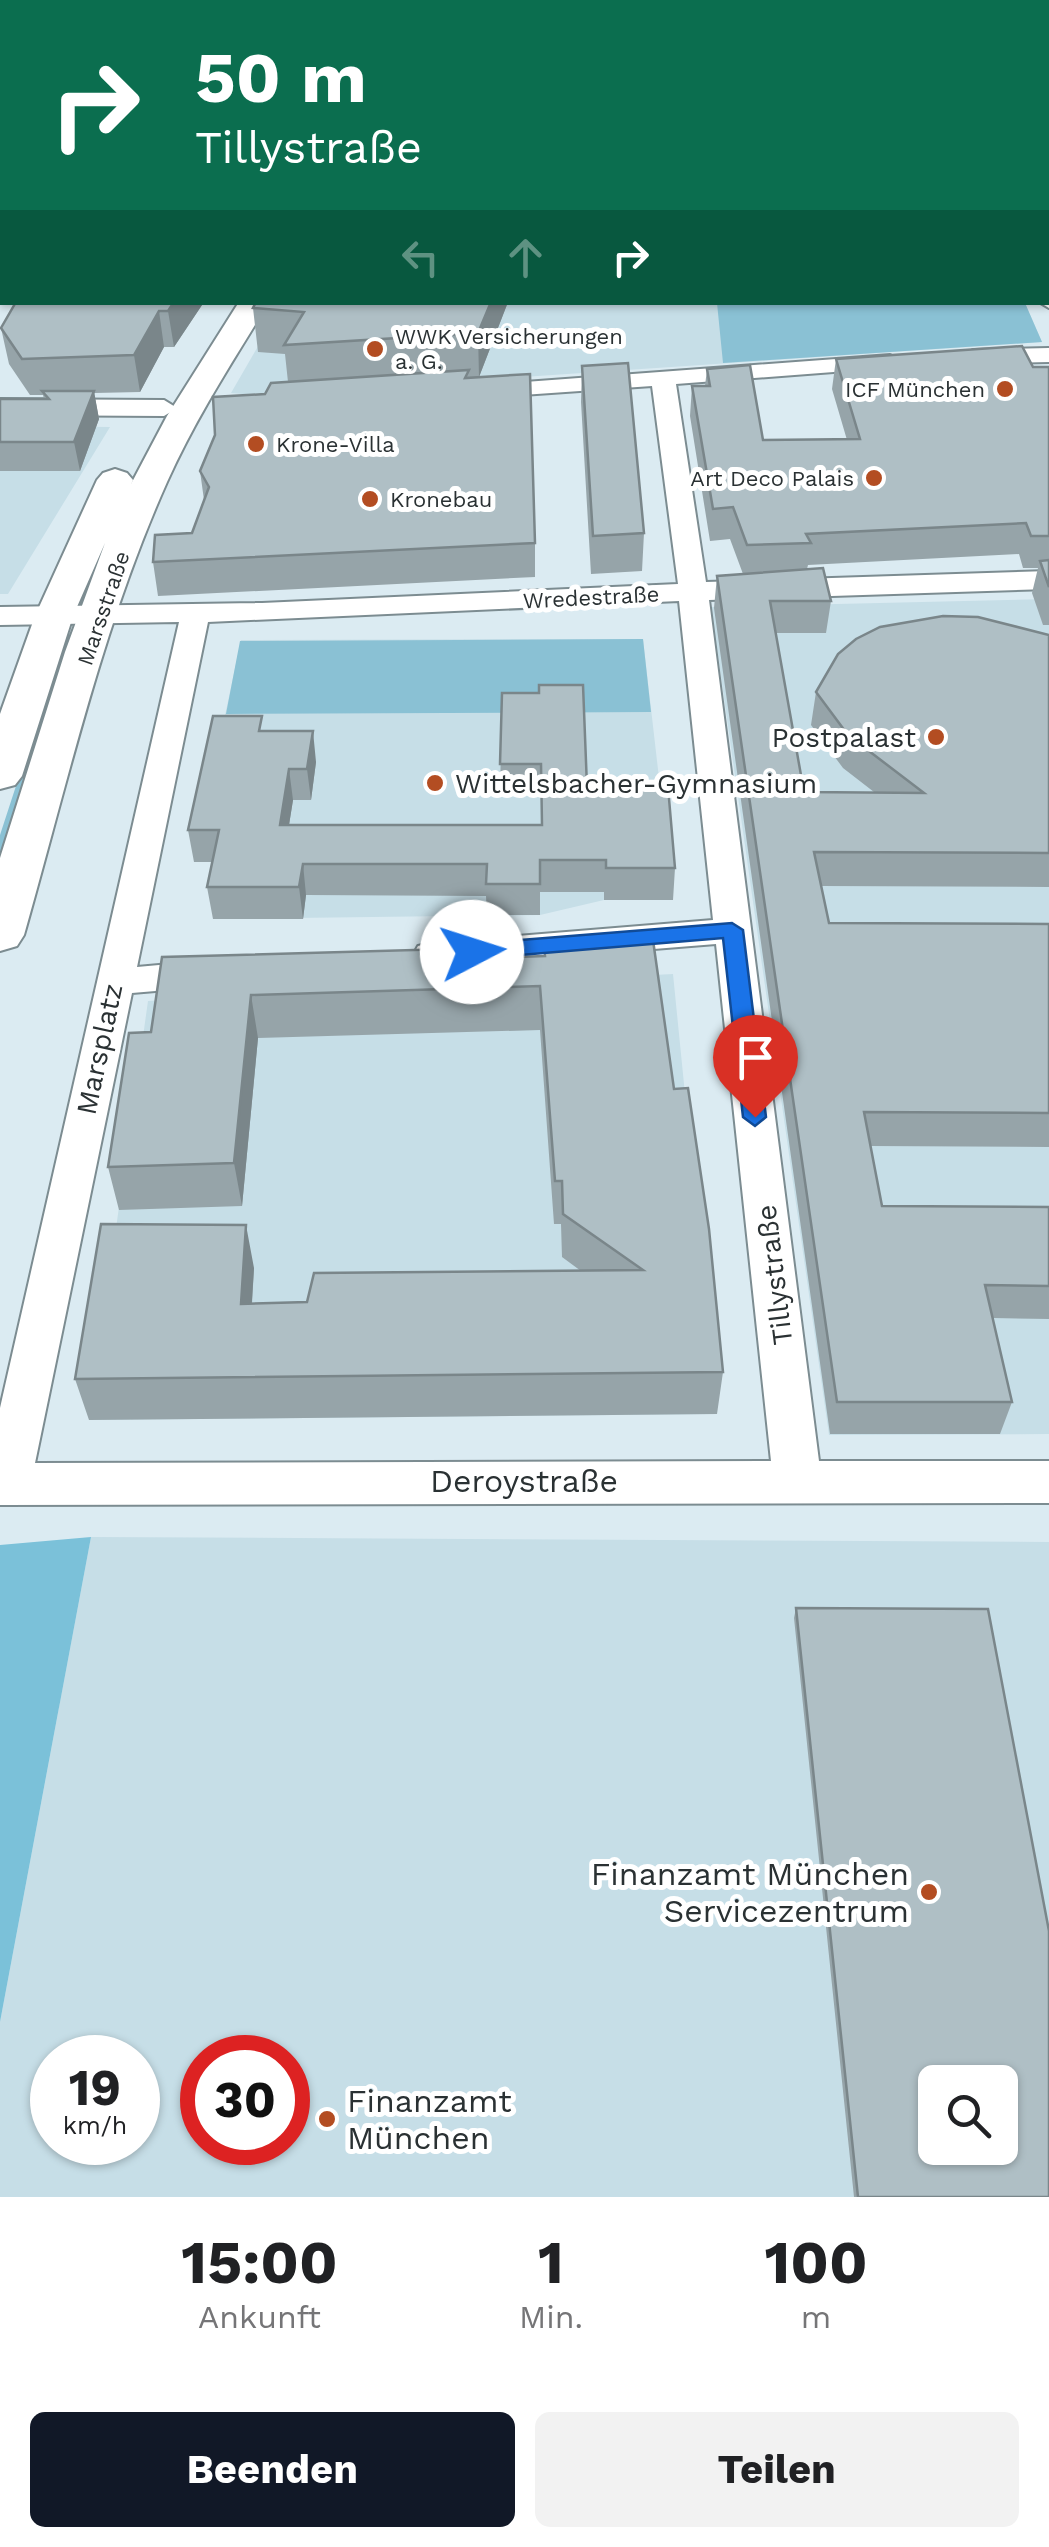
<!DOCTYPE html>
<html lang="de">
<head>
<meta charset="utf-8">
<style>
	:root { --surface:#fff; --page:#f2f2f2; --text:#202124; --muted:#757577; --accent:#111827 }
	body { margin:0; font-family:"Work Sans",sans-serif; background:var(--page); color:var(--text); height:100vh; display:flex; flex-direction:column; font-size:38px; white-space:nowrap }
	* { box-sizing:border-box; margin:0 }
	p { font-size:32px; color:var(--muted) }
	.icon { flex:none; width:55px; height:55px; fill:none; stroke:currentColor; stroke-width:2; stroke-linecap:round; stroke-linejoin:round }
	.map { position:relative; height:2197px; overflow:hidden }
	.side { display:flex; flex-direction:column; background:var(--surface); flex:1 }
	.side>* { flex:none }
	.hud { position:absolute; left:0px; top:0px; width:1050px; height:305px; box-shadow:0 2px 8px #0004; background:#0b6e4f; color:#fff; overflow:hidden }
	.buttons { position:absolute; left:918px; top:2065px; display:grid; gap:20px }
	.buttons a { display:grid; place-items:center; width:100px; height:100px; border-radius:15px; background:var(--surface); box-shadow:0 2px 8px #0004; font-size:50px }
	.speed { position:absolute; left:30px; top:2035px; display:flex; gap:20px; font-size:50px; font-weight:700; text-align:center }
	.speed>* { display:grid; place-content:center; width:130px; height:130px; border-radius:50%; background:var(--surface); box-shadow:0 2px 8px #0004; line-height:1 }
	.speed small { font-size:25px; font-weight:400 }
	.speed .limit { border:15px solid #d22; background:#fff; color:#111 }
	.pin { position:absolute; display:grid; place-items:center; width:85px; height:85px; color:#fff; margin:-102px -42px; border-radius:50% 50% 50% 0; rotate:-45deg; box-shadow:0 0 10px #0007 }
	.pin .icon { rotate:45deg }
	.me { position:absolute; width:110px; margin:-55px; rotate:85deg; stroke-linejoin:round; filter:drop-shadow(0 0 8px #0008) }
	.turn { display:flex; align-items:center; gap:35px; height:210px; padding:0 30px; font-size:45px }
	.turn .icon { width:130px; height:130px; stroke-width:2.5 }
	.turn b { display:block; font-size:70px; line-height:85px }
	.lanes { display:flex; align-items:center; height:95px; padding:0 30px; background:#0003; justify-content:center; gap:50px; direction:ltr }
	.lanes .off { opacity:.35 }
	.eta { display:flex; justify-content:space-evenly; align-items:center; height:170px; text-align:center }
	.eta b { font-size:60px; font-weight:700; line-height:70px }
	.primary-button { display:flex; gap:20px; margin-top:auto; padding:20px 30px }
	.primary-button a { flex:1; height:115px; border-radius:15px; background:var(--accent); color:#fff; font-size:40px; font-weight:700; line-height:115px; text-align:center }
	.primary-button a+a { background:var(--page); color:var(--text) }
	.map>svg:first-child { display:block }
	.built { fill:#c6dee7; fill-rule:evenodd }
	.green { fill:#8ac1d4 }
	.forest { fill:#7bc1d9 }
	.lines { fill:none; stroke-linecap:round; stroke-linejoin:round }
	.minor-casing { stroke:#7c8c91; stroke-width:4 }
	.major-casing { stroke:#7c8c91; stroke-width:4 }
	.minor { fill:#fff; fill-rule:evenodd }
	.major { fill:#fff; fill-rule:evenodd }
	.wall { fill:#96a4a9 }
	.shaded-wall { fill:#7a868a }
	.building { fill:#afbfc5; stroke:#7a868a; stroke-width:2.5; fill-rule:evenodd }
	.route { fill:#1a73e8; stroke:#114b97; stroke-width:2.5 }
	.poi-dot { fill:#b34d22; stroke:#fff; stroke-width:4 }
	.labels { text-anchor:middle; stroke-width:10; stroke-linejoin:round; paint-order:stroke }
	.far-poi-label { font-size:22px; fill:#2a3133; stroke:#fff; text-anchor:start }
	.far-street-label { font-size:22px; fill:#2a3133; stroke:#fff }
	.poi-label { font-size:28px; fill:#2a3133; stroke:#fff; text-anchor:end }
	.street-label { font-size:28px; fill:#2a3133; stroke:#fff }
	.near-street-label { font-size:32px; fill:#2a3133; stroke:#fff }
	.near-poi-label { font-size:32px; fill:#2a3133; stroke:#fff; text-anchor:end }
</style>
</head>
<body>
<div class="map">
<svg width="1049" height="2197" viewBox="0 0 1049 2197">
	<rect width="100%" height="100%" fill="#dbebf2"/>
	<!-- built -->
	<path class="built" d="M283 303H1025L1042 342 254 395 231 393Z
		M0 426 110 427 8 594H0Z
		M1049 599V1434L829 1435 711 607Z
		M643 639 673 900H604L540 915 213 919 223 862H194L241 640Z
		M673 974 717 1414 89 1420 148 1001Z
		M91 1537 1049 1542V2197H0V2022ZM52 2058H138V2142H52ZM202 2058H288V2142H202ZM935 2082H1000V2148H935Z"/>
	<!-- green -->
	<path class="green" d="M717 303H1025L1042 342 723 363Z
		M643 639 651 712 226 714 240 641Z
		M68 653 0 888V835L59 654Z"/>
	<!-- forest -->
	<path class="forest" d="M91 1537 0 2022V1545Z"/>
	<g class="lines">
		<!-- minor casing -->
		<g class="minor-casing">
			<path id="minor" d="M916 0H933L934 2H918Z
				M1048 243 1049 244V260L1048 259Z
				M1048 291H1049V308L1039 302H1048Z
				M1049 348V362L973 364 961 357 973 350Z
				M890 355 902 362 899 367 676 384 706 582 1049 571V589L709 600 819 1461H1049V1503L0 1505V1408L179 622 0 625V607L262 603 678 584 652 386 479 398 467 391 470 386ZM679 601 713 920 431 943 418 946 413 955 418 964 431 967 716 944 771 1461 35 1463 132 993 214 986 227 982 233 973 227 964 214 960 137 967 208 622Z
				M0 399 164 400 177 408 164 416 0 415Z"/>
		</g>
		<!-- major casing -->
		<g class="major-casing">
			<path id="major" d="M239 302H269C233 361 195 419 167 482 102 627 67 784 24 935L17 946 0 951V858L65 652 105 543 73 616 22 776 15 785 0 789V714L35 616 97 480 103 473 115 469 127 473 133 480 130 486 167 416Z"/>
		</g>
		<!-- minor -->
		<use href="#minor" class="minor"/>
		<!-- major -->
		<use href="#major" class="major"/>
	</g>
	<!-- wall -->
	<path class="wall" d="M0 0H405L403 2H2V182L0 184Z
		M953 0H1028L1030 2H955Z
		M1048 27 1049 29V185L1048 182Z
		M204 302 174 347H164L140 392 94 393 99 419 80 471H0V399H44L43 395H30L9 364 1 328Z
		M508 302 479 377 535 543V577L158 596 153 562 192 533 204 500 200 471 265 394 288 382 285 354 258 352 253 308Z
		M836 359 1049 367V625H1043L1032 593 1038 568H1023L1019 554 808 565 807 569 831 601 826 633H775L804 792H874L843 768 811 725 816 692 1049 635V887L821 886 829 923 1049 924V1147L870 1146 882 1206 1049 1207V1319L993 1318 1012 1402 1000 1434H830L714 608 717 576 743 574 730 539 710 541 690 416 692 386H705L707 369 763 440H847L832 389Z
		M582 366 644 533 642 571 591 574 581 402Z
		M502 693 587 787 675 868 673 900H604V892H540V915H487L486 896 306 895 303 919H213L207 887 212 862H194L188 830 264 731 316 762 311 800H293L289 825H541V795H500Z
		M544 944 674 1089 723 1372 717 1414 89 1420 75 1379 254 1268 252 1304 307 1302 581 1271 562 1257 561 1224H554L540 1030 258 1038 242 1206 119 1210 108 1167 151 1032 162 957 486 958 544 956Z
		M796 1608 1049 2197H854L794 1618Z"/>
	<!-- shaded-wall -->
	<path class="shaded-wall" d="M382 0H405L403 2H380Z
		M2 142V182L0 184V145Z
		M174 302H204L174 347 168 311Z
		M491 302H508L479 377 478 333Z
		M159 311 164 347 140 392 134 355Z
		M94 391 99 419 80 471 74 442Z
		M313 731 316 762 311 800 307 769Z
		M289 769 293 800 284 856 280 825Z
		M303 864 306 895 303 919 299 887Z
		M251 995 258 1038 242 1206 234 1163Z
		M246 1225 254 1268 249 1346 241 1304Z"/>
	<!-- building -->
	<path class="building" d="M0 0H382L380 2H2V39H0Z
		M561 0H890L892 2H561Z
		M982 0H1028L1030 2H983Z
		M1048 27 1049 29V132L1048 130Z
		M2 54V142L0 145V56Z
		M16 302H174L168 311H159L134 355 22 359 1 328Z
		M256 302H491L478 333 284 345 304 312 253 308Z
		M1022 346 1033 367H1049V536H1031L1026 523 806 534 811 543 747 545 733 507 713 509 692 386H710L707 369 750 365 763 440 860 439 836 359Z
		M628 363 644 533 593 536 582 366Z
		M469 370 465 378 530 374 535 543 153 562 155 535 192 533 209 487 200 471 215 435 213 397 265 394 271 383Z
		M42 391H94L74 442H0V399H49Z
		M1049 560V587L1040 561Z
		M823 568 831 601H770L804 792 924 793 848 735 816 692 838 654 856 639 880 627 943 616 978 617 1049 635V853L814 852 829 923 1049 924V1113L864 1112 882 1206 1049 1207V1286L985 1285 1012 1402H837L717 576Z
		M539 685H583L587 787H668L675 868H606V860H540V884H486L487 864H303L299 887H207L219 830H188L213 716H262L259 731H313L307 769H289L280 825H542L541 764H500L502 693H539Z
		M653 940 674 1089 688 1088 709 1229 723 1372 75 1379 101 1224 246 1225 241 1304 307 1302 314 1273 643 1270 563 1214 562 1181H555L540 986 251 995 234 1163 108 1167 129 1033 151 1032 162 957 485 948 486 958 545 956 544 944Z
		M796 1608 988 1609 1049 1931V2197H858ZM935 2082H1000V2148H935Z"/>
	<!-- route -->
	<path class="route" d="M732 923 743 930 766 1117 755 1126 743 1117 723 938 472 959 461 952 472 944Z"/>
	<!-- markers -->
	<g class="poi-dot">
		<circle cx="375" cy="349" r="10"/>
		<circle cx="1005" cy="389" r="10"/>
		<circle cx="256" cy="444" r="10"/>
		<circle cx="874" cy="478" r="10"/>
		<circle cx="370" cy="499" r="10"/>
		<circle cx="936" cy="737" r="10"/>
		<circle cx="435" cy="783" r="10"/>
		<circle cx="929" cy="1892" r="10"/>
		<circle cx="327" cy="2119" r="10"/>
	</g>
	<g class="labels">
		<!-- far-poi labels -->
		<g class="far-poi-label">
			<text x="395" y="344">WWK Versicherungen<tspan x="395" dy="25">a. G.</tspan></text>
			<text x="985" y="397" text-anchor="end">ICF München</text>
			<text x="276" y="452">Krone-Villa</text>
			<text x="854" y="486" text-anchor="end">Art Deco Palais</text>
			<text x="390" y="507">Kronebau</text>
		</g>
		<!-- far-street labels -->
		<g class="far-street-label">
			<text transform="translate(591 597) rotate(-3)" y="8">Wredestraße</text>
			<text transform="translate(103 608) rotate(-71)" y="8">Marsstraße</text>
		</g>
		<!-- poi labels -->
		<g class="poi-label">
			<text x="916" y="747">Postpalast</text>
			<text x="455" y="793" text-anchor="start">Wittelsbacher-Gymnasium</text>
		</g>
		<!-- street labels -->
		<g class="street-label">
			<text transform="translate(99 1049) rotate(-78)" y="10">Marsplatz</text>
			<text transform="translate(774 1275) rotate(-97)" y="10">Tillystraße</text>
		</g>
		<!-- near-street labels -->
		<g class="near-street-label">
			<text x="524" y="1492">Deroystraße</text>
		</g>
		<!-- near-poi labels -->
		<g class="near-poi-label">
			<text x="909" y="1885">Finanzamt München<tspan x="909" dy="37">Servicezentrum</tspan></text>
			<text x="347" y="2112" text-anchor="start">Finanzamt<tspan x="347" dy="37">München</tspan></text>
		</g>
	</g>
</svg>
<div class="buttons">
<a><svg class="icon" aria-label="search" viewBox="0 0 24 24"><circle cx="10" cy="10" r="6"/><path d="M15 15l6 6"/></svg></a>
</div>
<div class="speed"><div>19<small>km/h</small></div><div class="limit">30</div></div>
<div class="pin" style="left:755px;top:1117px;background:#d93025"><svg class="icon" aria-label="arrive" viewBox="0 0 24 24"><path d="M6 21V4h12l-3 4 3 4H6"/></svg></div>
<svg class="me" style="left:472px;top:952px" viewBox="-20 -20 40 40"><circle r="19" fill="#fff"/><path d="M0-13L10 11 0 6-10 11z" fill="#1a73e8"/></svg>
<div class="hud">
<div class="turn"><svg class="icon" aria-label="right" viewBox="0 0 24 24"><path d="M7 20v-9h11M14 6l5 5-5 5"/></svg><div><b>50 m</b>Tillystraße</div></div>
<div class="lanes"><svg class="icon off" aria-label="left" viewBox="0 0 24 24"><path d="M17 20v-9H6M10 6l-5 5 5 5"/></svg><svg class="icon off" aria-label="ahead" viewBox="0 0 24 24"><path d="M12 20V5M6 11l6-6 6 6"/></svg><svg class="icon" aria-label="right" viewBox="0 0 24 24"><path d="M7 20v-9h11M14 6l5 5-5 5"/></svg></div>
</div>
</div>
<section class="side">
<div class="eta">
<div><b>15:00</b><p>Ankunft</p></div>
<div><b>1</b><p>Min.</p></div>
<div><b>100</b><p>m</p></div>
</div>
<div class="primary-button"><a>Beenden</a><a>Teilen</a></div>
</section>
</body>
</html>
